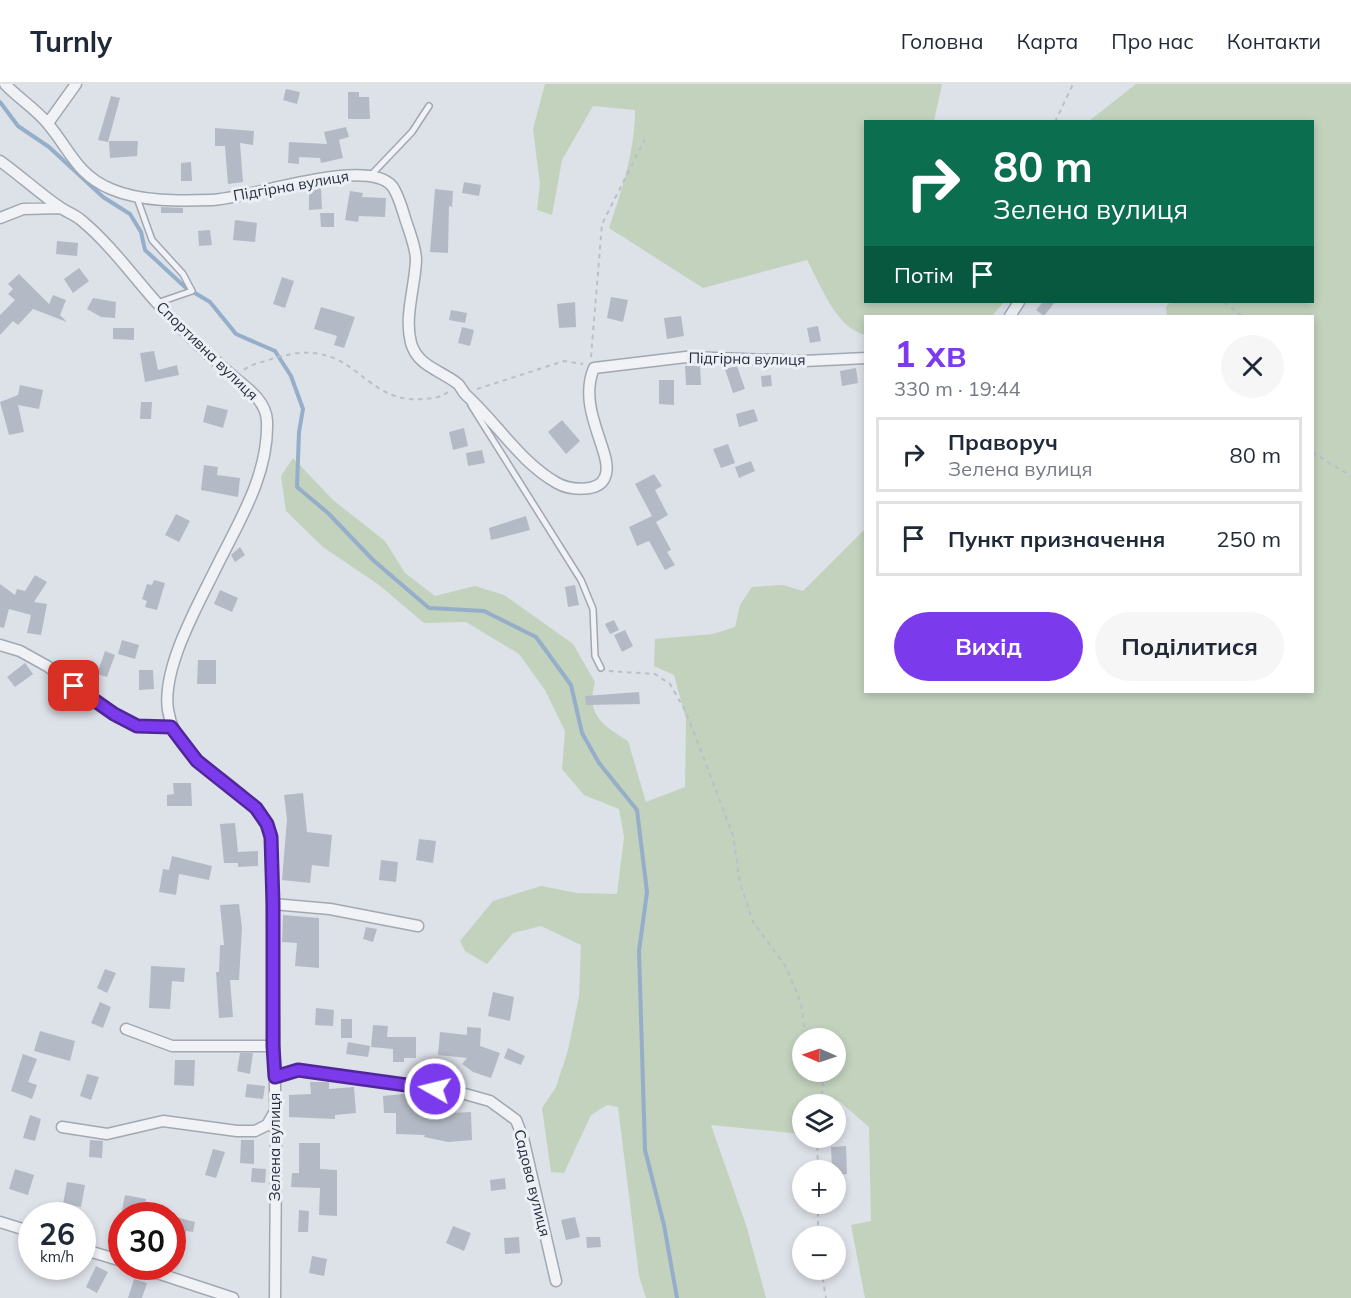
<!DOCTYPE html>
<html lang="uk">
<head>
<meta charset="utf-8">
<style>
	:root { --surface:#fff; --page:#f6f6f7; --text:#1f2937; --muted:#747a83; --line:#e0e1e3; --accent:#7c3aed }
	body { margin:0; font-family:Mulish,sans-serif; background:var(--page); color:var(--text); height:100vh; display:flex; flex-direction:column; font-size:22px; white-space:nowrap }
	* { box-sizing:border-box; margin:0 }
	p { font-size:20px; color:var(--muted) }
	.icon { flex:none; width:33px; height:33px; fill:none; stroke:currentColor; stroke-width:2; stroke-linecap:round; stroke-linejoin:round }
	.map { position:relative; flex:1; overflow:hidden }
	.drawer { position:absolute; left:864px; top:231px; width:450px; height:378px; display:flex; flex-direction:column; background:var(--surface); border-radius:0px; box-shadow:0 3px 9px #0003 }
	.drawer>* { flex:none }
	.hud { position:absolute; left:864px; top:36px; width:450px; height:183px; border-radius:0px; box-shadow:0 3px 9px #0003; background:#0b6e4f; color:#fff; overflow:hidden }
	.needle { width:39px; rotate:272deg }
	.tools { position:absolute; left:792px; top:944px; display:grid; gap:12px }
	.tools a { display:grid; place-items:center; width:54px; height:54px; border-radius:50%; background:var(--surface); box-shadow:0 3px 9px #0003; font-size:30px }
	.speed { position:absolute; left:18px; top:1118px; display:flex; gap:12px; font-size:30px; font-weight:700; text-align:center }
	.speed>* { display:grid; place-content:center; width:78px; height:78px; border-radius:50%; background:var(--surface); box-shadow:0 3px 9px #0003; line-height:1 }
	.speed small { font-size:15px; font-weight:400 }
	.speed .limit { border:9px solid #d22; background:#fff; color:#111 }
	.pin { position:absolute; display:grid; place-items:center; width:51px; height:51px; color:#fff; margin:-26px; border-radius:12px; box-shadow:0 3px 9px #0006 }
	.me { position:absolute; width:66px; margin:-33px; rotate:278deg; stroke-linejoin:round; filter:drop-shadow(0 0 4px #0008) }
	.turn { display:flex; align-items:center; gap:21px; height:126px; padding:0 30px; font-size:27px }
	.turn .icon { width:78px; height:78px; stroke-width:2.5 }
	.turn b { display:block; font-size:42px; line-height:51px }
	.then { display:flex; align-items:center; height:57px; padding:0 30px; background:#0003; gap:12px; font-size:22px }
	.round { display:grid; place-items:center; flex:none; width:63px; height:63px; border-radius:32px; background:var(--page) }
	.head { display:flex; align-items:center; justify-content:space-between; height:102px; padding:0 30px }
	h1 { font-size:36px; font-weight:700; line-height:45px; color:var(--accent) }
	.primary-button { display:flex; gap:12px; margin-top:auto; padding:12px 30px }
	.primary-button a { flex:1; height:69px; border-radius:36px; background:var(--accent); color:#fff; font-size:24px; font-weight:700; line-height:69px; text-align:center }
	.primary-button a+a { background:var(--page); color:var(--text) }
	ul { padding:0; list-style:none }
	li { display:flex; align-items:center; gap:18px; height:75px; margin:0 12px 9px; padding:0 18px; border:3px solid var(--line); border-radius:0px }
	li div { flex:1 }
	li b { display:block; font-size:22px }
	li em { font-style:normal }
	header { display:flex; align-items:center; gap:36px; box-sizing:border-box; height:84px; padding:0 30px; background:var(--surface); border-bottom:2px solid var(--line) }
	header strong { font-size:28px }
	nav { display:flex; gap:33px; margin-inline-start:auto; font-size:21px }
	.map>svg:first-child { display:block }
	.green { fill:#c2d2bd; fill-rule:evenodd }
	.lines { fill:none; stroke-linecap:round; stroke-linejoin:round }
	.stream { stroke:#95aeca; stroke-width:4 }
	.building { fill:#b4bac5 }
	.service-casing { stroke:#a2a8b2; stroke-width:8 }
	.minor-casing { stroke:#a2a8b2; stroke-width:13 }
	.path { stroke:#bbbfc6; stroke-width:2; stroke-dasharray:4.5 4.5; stroke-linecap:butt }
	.service { stroke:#f0f2f6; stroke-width:5 }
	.minor { stroke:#f0f2f6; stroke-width:10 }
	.route-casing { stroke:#51269a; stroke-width:15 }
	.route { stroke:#7c3aed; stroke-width:10 }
	.labels { text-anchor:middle; stroke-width:6; stroke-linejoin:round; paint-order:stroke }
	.street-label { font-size:15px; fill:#252e3f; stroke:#ecf0f5 }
</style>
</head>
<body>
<header>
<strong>Turnly</strong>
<nav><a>Головна</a><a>Карта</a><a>Про нас</a><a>Контакти</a></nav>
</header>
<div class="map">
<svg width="1351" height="1214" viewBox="0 0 1351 1214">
	<rect width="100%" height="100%" fill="#dde1e8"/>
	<!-- green -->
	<path class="green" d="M545 0H942L934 37 866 38V218H1004L992 232H866L865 251C835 243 821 201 807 176L703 204 609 144C622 106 635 66 635 26L593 22 562 76 552 131 537 126 540 100 533 45Z
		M1136 0H1351V1214H865L851 1141 871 1137 869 1043 838 1016 836 1022V1020H802V1050L711 1041 747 1144 766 1214H646L639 1192 618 1023 607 1021 591 1031 564 1089 551 1088 542 1024 556 1003 568 966 579 913 581 861 541 842 513 849 487 880 465 867 460 857 493 817 541 802 577 809 617 810 624 753 619 725 584 711 562 685 565 647 545 606 519 570 466 538 424 539 379 501 323 463 286 427 281 392 293 374 333 416 385 457 405 489 435 512 475 502 504 511 573 560 595 598C586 631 602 641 628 657L646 718 685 703 686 635 674 591 654 582 655 555 713 550 735 543 740 521 752 503 783 501 803 507 865 445 866 608H1312V232H1167L1166 223 1170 218H1312V38L1089 37ZM802 954H836V987H802Z"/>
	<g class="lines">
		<!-- stream -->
		<path class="stream" d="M0 18 18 42 49 63 103 113 130 130 141 148 145 166 185 203 210 218 236 250 275 267 291 292 303 325 299 348 297 403 328 429 373 476 429 524 484 527 536 553 571 601 582 649 599 679 637 726 647 808 639 867 645 1066 664 1141 677 1214"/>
	</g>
	<!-- building -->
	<path class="building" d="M286 5 300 8 297 20 283 16Z
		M348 8H359V13H369L370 35H348Z
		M111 12 120 14 108 58 98 56Z
		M346 43 349 53 339 56 343 74 321 79 320 74 299 73V80L288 79 289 58 327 60 324 48Z
		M215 44 254 47 253 61 240 59 243 98 228 100 225 62H215Z
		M109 57H138L137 72 110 74Z
		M191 78 192 97H181V79Z
		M464 98 481 101 479 112 462 109Z
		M309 104H321L322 125 309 126Z
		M435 105 453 107 452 123 449 122 448 169 430 168Z
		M350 107 363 109 362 113 386 114 385 133 359 132 358 138 345 136Z
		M161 123 183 124V129H161Z
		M320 129H334V143H321Z
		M235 136 257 139 255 158 233 156Z
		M210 146 212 161 199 162 198 147Z
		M57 157 78 159 77 172 56 170Z
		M79 184 89 197 73 209 64 195Z
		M19 190 49 220 53 211 66 216 60 231 67 238 33 225 18 241 13 237 0 251V231L15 216 8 210 13 205 8 200Z
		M282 193 294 197 285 224 273 220Z
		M611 213 628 216 623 238 607 234Z
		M93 214 116 218 115 234 101 233 87 225Z
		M575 218 576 243 559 244 557 220Z
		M1043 218H1055L1044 232 1036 226Z
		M321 223 355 233 344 264 334 261 337 252 314 245Z
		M451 226 467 229 465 239 449 236Z
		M681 232 684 252 667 255 664 234Z
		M818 242 821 257 810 259 807 244Z
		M462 243 474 246 470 262 458 259Z
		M113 244H134V256L113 255Z
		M154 267 158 286 177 281 179 291 145 298 140 269Z
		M685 282H700L701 301H686Z
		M737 282 745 305 733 309 725 285Z
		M856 284 858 299 842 302 840 287Z
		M771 291 772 302 762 303 761 292Z
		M659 296H674V321L659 320Z
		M20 301 43 306 39 325 18 321 24 348 9 351 0 318 18 311Z
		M141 318H152L151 335H140Z
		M207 321 228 326 223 344 203 338Z
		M754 325 758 337 739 343 736 330Z
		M562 336 580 357 566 370 548 348Z
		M464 344 468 362 453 366 449 348Z
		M728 360 735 379 721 384 713 365Z
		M482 366 485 379 468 382 466 369Z
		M751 377 755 387 739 394 735 383Z
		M204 381 218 383 217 391 240 394 238 413 201 406Z
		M654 390 662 402 655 406 668 431 656 438 671 466 667 468 675 481 665 486 649 457 637 462 629 443 652 432 635 400Z
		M176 430 190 437 179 458 165 451Z
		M526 432 530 446 491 456 489 444Z
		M240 463 245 471 235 478 231 471Z
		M35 491 47 498 34 518 47 520 41 551 27 549 31 531 9 525 4 544 0 543V500L15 511 17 505 25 507Z
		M154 496 165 499 157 526 145 523 147 517 142 515 147 500 152 501Z
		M575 501 579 521 568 523 565 503Z
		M220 506 238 514 232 528 214 520Z
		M614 536 619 546 610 550 605 540Z
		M625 546 633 562 622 568 614 551Z
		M122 556 139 561 135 575 118 570Z
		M105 567 115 571 107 593 97 590Z
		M198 576H216V600H197Z
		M25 579 33 590 15 603 7 593Z
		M139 586H153L154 605 139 606Z
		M639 608 640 620 586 621 585 612Z
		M173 699H191L192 722H167V711L174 710Z
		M303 709 307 748 332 751 329 783 312 781 310 799 282 796 287 735 284 711Z
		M235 739 238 768 258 767V782L238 783V779H224L220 740Z
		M419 755 436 757 433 779 416 776Z
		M172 772 212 782 209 796 179 790 176 811 159 808 163 785 169 786Z
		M381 776 398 778 396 798 379 796Z
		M239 820 242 844 239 896H230L233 933 219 934 216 888H219L220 861H224L220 821Z
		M283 831 319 834V884L295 882 297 859 282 858Z
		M366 843 377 845 373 858 363 855Z
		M151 882 185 884 184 898 172 897 170 925 149 924Z
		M105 885 116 889 107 909 97 904Z
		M493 908 514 913 510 937 488 932Z
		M100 918 111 923 103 944 91 939Z
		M316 924 334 926 333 942 315 941Z
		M341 935H352V954H341Z
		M373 941 388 942 387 953H416V974H404V978H393V965L371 963Z
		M467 943 481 944 480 962 500 969 491 994 473 988 462 980 467 974 438 971 440 948 467 951Z
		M40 947 75 957 70 977 34 967Z
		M348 958 370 962 368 973 346 970Z
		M508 964 525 972 521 981 504 974Z
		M240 969H253L250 990 237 987Z
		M23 970 37 975 28 998 37 1001 32 1015 11 1007Z
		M175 976H195L194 1002 174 1001Z
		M87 990 99 993 91 1016 80 1012Z
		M310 998H329V1005L354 1003 356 1029 335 1031V1035L289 1033V1011L311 1010Z
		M247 1000 265 1002 263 1015 245 1013Z
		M413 1009 454 1015 451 1029 471 1028 472 1056 448 1058 424 1053 425 1051 396 1050V1029H384L383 1012Z
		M30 1031 41 1035 35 1057 23 1054Z
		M90 1056 103 1057 102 1074 89 1073Z
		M241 1056H254V1080L240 1079Z
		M299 1059H320V1085L337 1086V1132L319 1131 320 1104 291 1103 292 1089H299Z
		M846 1062 847 1090 836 1091V1086H832L831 1063Z
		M213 1065 225 1068 216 1094 205 1091Z
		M252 1084 266 1085 265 1099 251 1098Z
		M15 1085 34 1091 28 1111 9 1105Z
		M505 1094 506 1105 491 1107 490 1096Z
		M67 1098 85 1101 81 1123 63 1120Z
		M125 1111 146 1115 143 1131H121Z
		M299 1126 309 1127 308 1148H298Z
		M172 1132 195 1138 193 1148 186 1147 183 1160 172 1157Z
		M575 1133 580 1153 566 1156 561 1136Z
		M453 1142 471 1149 464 1167 446 1159Z
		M519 1153 520 1169 505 1170 504 1154Z
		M586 1153H600L601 1163 587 1164Z
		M312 1172 327 1175 324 1192 309 1189Z
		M96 1182 108 1188 97 1209 86 1203Z
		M134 1195 147 1199 142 1214H128Z"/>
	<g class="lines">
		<!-- service casing -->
		<g class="service-casing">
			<path id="service" d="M371 91 412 48 429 22
				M137 114 152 156 183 190 192 207 157 219
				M471 321 581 496 593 525 595 572 601 584"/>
		</g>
		<!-- minor casing -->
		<g class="minor-casing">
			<path id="minor" d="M5 0C18 14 36 25 48 40 70 66 77 91 111 105 141 118 180 117 212 116 252 114 366 72 392 102 398 110 402 124 405 134 409 147 416 163 416 176 415 203 404 233 411 259 418 283 441 286 458 300 461 303 463 308 466 311 497 339 520 378 557 399 569 406 599 409 605 393 615 371 576 326 594 284L686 273 804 277 866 274
				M48 39 76 0
				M0 77C21 92 40 110 61 124 67 128 75 131 81 136 110 160 132 191 157 219 180 244 204 267 229 289 244 302 266 315 267 337 269 393 236 442 213 490 195 526 162 586 168 626 177 687 255 698 271 753L276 1070 275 1214
				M0 134 23 125 61 124
				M1010 232 1019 218
				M0 561 20 567 47 582 114 630 137 642 171 643
				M273 820 330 825 418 842
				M126 945 172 962H273
				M275 993 298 986 458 1008 490 1017 516 1036 523 1054 556 1197
				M62 1043 107 1050 163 1037 237 1047H255L267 1041 274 1029
				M0 1138 32 1148
				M82 1165 122 1177
				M136 1182 233 1214"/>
		</g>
		<!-- path -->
		<path class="path" d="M1055 38 1073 0
			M1224 218 1242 232
			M591 273 602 140 645 55
			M244 286C252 279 265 278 274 274 289 270 304 267 320 270 360 277 375 320 423 315 433 314 440 314 448 308
			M477 305 564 277 583 280
			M1312 368 1351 392
			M609 587 655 590 670 600 686 628 733 751 740 799 753 838 786 883 801 919 806 954
			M821 1020 824 987
			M817 1053 818 1086
			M818 1119V1152
			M821 1185 826 1214"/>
		<!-- service -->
		<use href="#service" class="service"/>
		<!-- minor -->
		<use href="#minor" class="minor"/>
	</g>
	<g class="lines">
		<!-- route casing -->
		<g class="route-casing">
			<path id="route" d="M74 602 114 630 137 642 171 643 197 677 256 724 267 740 271 753 273 820V962L275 993 298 986 435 1005"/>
		</g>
		<!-- route -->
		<use href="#route" class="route"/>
	</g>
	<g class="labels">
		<!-- street labels -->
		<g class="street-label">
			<text transform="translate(291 102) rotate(-10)" y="5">Підгірна вулиця</text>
			<text transform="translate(207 267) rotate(44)" y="5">Спортивна вулиця</text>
			<text transform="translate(747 275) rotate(1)" y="5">Підгірна вулиця</text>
			<text transform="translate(275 1063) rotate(-90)" y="5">Зелена вулиця</text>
			<text transform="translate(532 1099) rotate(76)" y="5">Садова вулиця</text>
		</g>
	</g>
</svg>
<div class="tools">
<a><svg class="needle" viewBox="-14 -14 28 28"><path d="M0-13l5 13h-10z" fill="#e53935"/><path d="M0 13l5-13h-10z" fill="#747a83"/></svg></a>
<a><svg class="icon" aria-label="layers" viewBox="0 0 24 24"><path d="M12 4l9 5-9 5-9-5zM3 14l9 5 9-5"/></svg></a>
<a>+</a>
<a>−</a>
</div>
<div class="speed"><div>26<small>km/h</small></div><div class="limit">30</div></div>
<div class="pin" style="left:74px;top:602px;background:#d93025"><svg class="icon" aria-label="arrive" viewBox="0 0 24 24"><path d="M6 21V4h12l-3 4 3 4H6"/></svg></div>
<svg class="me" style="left:435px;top:1005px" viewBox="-20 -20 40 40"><circle r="17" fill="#7c3aed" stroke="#fff" stroke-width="3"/><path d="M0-11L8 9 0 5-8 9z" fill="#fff"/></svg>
<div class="hud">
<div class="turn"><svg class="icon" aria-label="right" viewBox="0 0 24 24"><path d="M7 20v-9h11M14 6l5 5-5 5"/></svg><div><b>80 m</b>Зелена вулиця</div></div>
<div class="then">Потім<svg class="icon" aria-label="arrive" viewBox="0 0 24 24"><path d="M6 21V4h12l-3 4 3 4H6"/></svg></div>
</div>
<section class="drawer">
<div class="head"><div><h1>1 хв</h1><p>330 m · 19:44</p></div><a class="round"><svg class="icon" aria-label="close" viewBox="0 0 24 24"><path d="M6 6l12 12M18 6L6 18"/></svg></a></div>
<ul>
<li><svg class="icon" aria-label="right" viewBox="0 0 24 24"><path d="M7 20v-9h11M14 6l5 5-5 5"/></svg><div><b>Праворуч</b><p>Зелена вулиця</p></div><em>80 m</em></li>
<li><svg class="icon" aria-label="arrive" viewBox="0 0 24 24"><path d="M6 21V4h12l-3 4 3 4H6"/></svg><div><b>Пункт призначення</b></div><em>250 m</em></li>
</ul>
<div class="primary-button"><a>Вихід</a><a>Поділитися</a></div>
</section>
</div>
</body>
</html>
